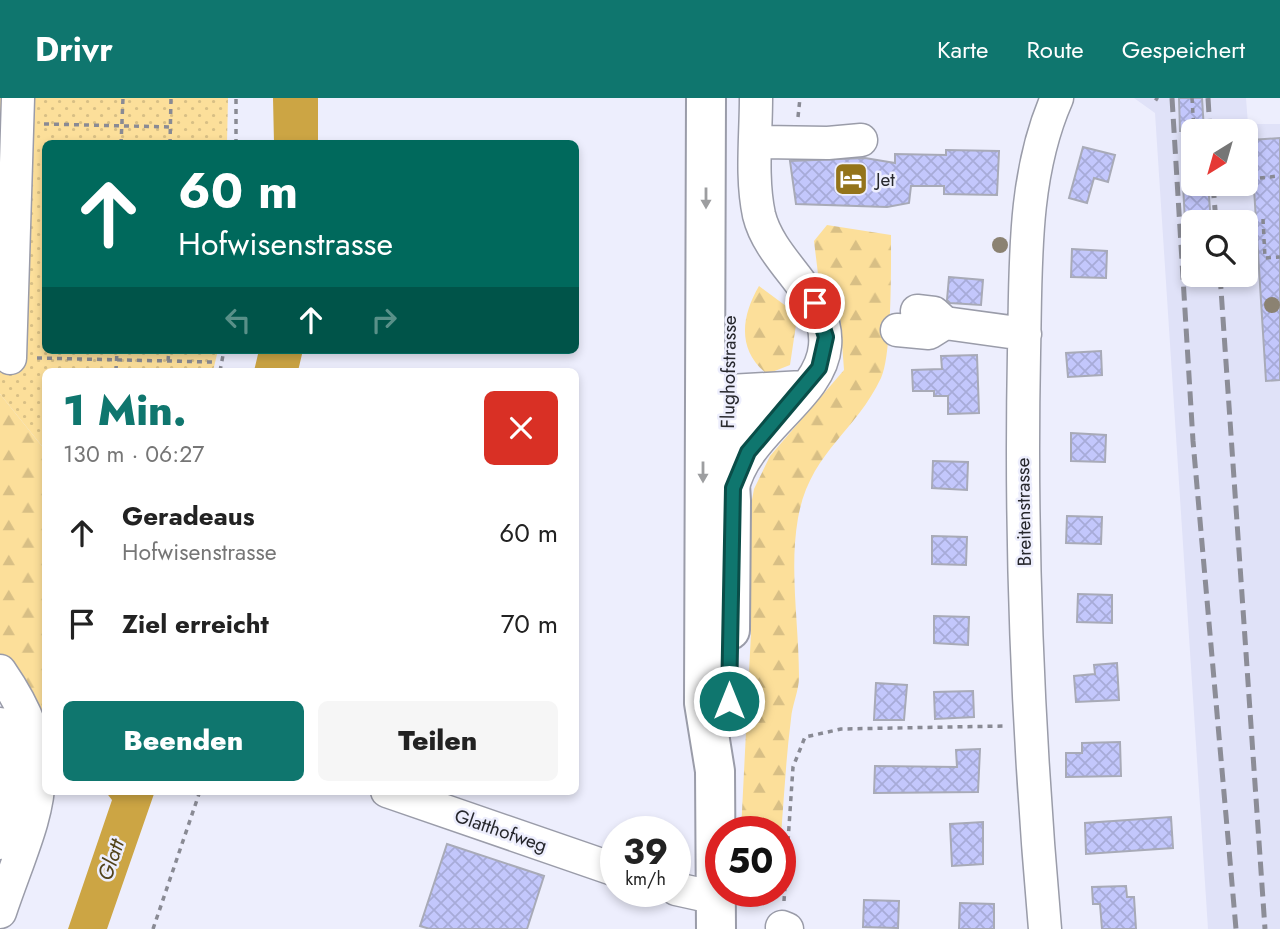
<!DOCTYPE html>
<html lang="de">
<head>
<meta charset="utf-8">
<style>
	:root { --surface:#fff; --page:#f6f6f6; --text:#222; --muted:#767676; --accent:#0f766e }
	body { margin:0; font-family:Jost,sans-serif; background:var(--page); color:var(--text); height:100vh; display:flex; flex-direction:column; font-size:26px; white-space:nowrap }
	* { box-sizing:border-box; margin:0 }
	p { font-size:23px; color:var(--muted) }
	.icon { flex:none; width:38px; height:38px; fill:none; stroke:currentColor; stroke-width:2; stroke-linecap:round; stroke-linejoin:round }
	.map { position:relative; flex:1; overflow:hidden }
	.details { position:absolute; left:42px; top:270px; width:537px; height:427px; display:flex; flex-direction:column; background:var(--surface); border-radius:10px; box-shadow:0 4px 10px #0003 }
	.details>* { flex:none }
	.hud { position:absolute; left:42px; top:42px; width:537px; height:214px; border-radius:10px; box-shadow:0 4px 10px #0003; background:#00695c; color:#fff; overflow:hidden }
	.needle { width:46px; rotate:217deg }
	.fabs { position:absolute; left:1181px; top:21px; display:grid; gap:14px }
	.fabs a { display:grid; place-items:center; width:77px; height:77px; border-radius:10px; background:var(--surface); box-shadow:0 4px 10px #0003; font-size:35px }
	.speed { position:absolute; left:600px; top:718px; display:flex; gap:14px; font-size:35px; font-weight:700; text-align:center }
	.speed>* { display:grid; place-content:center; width:91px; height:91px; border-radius:50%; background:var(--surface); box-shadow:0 4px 10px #0003; line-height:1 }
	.speed small { font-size:18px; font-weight:400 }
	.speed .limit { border:10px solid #d22; background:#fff; color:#111 }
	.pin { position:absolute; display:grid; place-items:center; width:60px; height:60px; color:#fff; margin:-30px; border:4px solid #fff; border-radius:50%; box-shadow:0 2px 7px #0007 }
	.me { position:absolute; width:77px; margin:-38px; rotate:0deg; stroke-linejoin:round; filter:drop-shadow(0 0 5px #0008) }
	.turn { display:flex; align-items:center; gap:24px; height:147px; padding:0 21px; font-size:32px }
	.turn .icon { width:91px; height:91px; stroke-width:2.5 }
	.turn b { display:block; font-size:49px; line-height:60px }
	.lanes { display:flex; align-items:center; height:66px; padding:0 21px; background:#0003; justify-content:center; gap:35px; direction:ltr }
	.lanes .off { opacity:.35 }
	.round { display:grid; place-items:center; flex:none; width:74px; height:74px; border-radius:10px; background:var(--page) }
	.overview { display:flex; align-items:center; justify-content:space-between; height:119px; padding:0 21px }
	h1 { font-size:42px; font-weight:800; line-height:52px; color:var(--accent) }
	.action { display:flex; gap:14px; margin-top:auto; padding:14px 21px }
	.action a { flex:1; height:80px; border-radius:10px; background:var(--accent); color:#fff; font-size:28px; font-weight:800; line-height:80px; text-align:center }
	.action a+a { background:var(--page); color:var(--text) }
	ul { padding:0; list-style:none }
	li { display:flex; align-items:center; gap:21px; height:91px; padding:0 21px }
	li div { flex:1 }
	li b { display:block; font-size:26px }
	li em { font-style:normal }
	header { display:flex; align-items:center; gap:42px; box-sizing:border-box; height:98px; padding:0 35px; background:var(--accent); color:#fff }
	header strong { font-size:33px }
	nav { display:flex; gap:38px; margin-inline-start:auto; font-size:24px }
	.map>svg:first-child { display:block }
	.built { fill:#e0e2f8; fill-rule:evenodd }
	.grass { fill:url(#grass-dots) }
	.forest { fill:url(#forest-firs) }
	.water { fill:#cca544 }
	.building { fill:url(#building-cross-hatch); stroke:#a8aab7; stroke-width:2 }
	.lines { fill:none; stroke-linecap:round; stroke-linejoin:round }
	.minor-casing { stroke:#9a9ca9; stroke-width:35 }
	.major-casing { stroke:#9a9ca9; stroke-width:42 }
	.path { stroke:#898a94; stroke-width:3.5; stroke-dasharray:5 5; stroke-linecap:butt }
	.minor { stroke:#fff; stroke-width:32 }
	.major { stroke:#fff; stroke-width:38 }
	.rail { stroke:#8c8d97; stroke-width:5; stroke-dasharray:14 7; stroke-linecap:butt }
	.tree { fill:#8b8272 }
	.oneway { fill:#9d9ea0 }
	.route-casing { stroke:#0a4d48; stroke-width:18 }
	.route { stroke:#0f766e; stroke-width:12 }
	.labels { text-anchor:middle; stroke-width:5; stroke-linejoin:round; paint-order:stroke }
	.poi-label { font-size:19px; fill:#26272c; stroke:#edeefd; text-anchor:start }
	.street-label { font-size:19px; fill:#26272c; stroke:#edeefd }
	.water-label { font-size:21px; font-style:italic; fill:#524219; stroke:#edeefd }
</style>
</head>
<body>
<header>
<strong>Drivr</strong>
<nav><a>Karte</a><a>Route</a><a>Gespeichert</a></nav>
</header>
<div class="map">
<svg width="1280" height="831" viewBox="0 0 1280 831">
	<defs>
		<pattern id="grass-dots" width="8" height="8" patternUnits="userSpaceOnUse" patternTransform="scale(1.75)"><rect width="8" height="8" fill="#fcdf9a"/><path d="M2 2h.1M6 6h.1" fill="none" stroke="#d8bf85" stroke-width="1.8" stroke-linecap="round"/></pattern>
		<pattern id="forest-firs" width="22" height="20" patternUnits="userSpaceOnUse" patternTransform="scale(1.75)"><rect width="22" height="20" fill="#fcdf9a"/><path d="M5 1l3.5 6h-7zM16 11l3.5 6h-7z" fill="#d8bf85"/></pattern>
		<pattern id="building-cross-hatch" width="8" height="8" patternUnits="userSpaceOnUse" patternTransform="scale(1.75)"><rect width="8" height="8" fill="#c3c7fc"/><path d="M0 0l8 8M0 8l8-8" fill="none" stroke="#a7abd8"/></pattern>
	</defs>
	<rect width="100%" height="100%" fill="#edeefd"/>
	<!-- built -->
	<path class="built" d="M1134 0H1246L1248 26H1280V831H1208L1155 15ZM1194 33H1246V86H1194ZM1194 124H1246V177H1194Z"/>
	<!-- grass -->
	<path class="grass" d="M0 0H228L227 45 46 46V252H218L213 273H46L45 352 0 296Z"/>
	<!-- forest -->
	<path class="forest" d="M827 127 891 137C891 167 892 257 881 280 855 335 810 354 798 420 789 472 799 526 799 579 799 593 792 607 791 621 786 660 784 699 781 738L780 733H741L751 535 746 434 754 391 770 358 844 272 839 204 818 176 814 143Z
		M759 188 786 208 797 220 790 267 767 276C737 252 741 219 759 188Z
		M0 296 45 352V618L36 611 0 557Z"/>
	<!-- water -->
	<path class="water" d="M273 0H318V45H274Z
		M259 252H303L298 273H254Z
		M105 693H155L107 831H68L112 702Z"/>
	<!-- building -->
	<path class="building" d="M1179 0H1202L1204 33H1180Z
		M1280 40V282L1266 283 1251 42Z
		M1083 49 1115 57 1108 84 1094 80 1087 105 1069 100Z
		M946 52 999 53 997 97 944 96V88H911L909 105 887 109 796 106 790 63 865 60 895 65V56L946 57Z
		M1183 86H1208L1211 124H1185Z
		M1072 151 1107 153 1106 180 1071 179Z
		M949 179 983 182 981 207 950 205 947 202Z
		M1101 253 1102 277 1068 279 1066 255Z
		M977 257 979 315 948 316V298H934V293H913L912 272 942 271 941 258Z
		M1071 335 1106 337 1105 364 1071 363Z
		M933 363 968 364 967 392 932 390Z
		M1067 418 1102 419 1101 446 1066 445Z
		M932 438 967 439 966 467 932 466Z
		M1078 496 1112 497V525L1077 524Z
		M934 518 969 519 968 547 934 545Z
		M1117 565 1119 602 1076 604 1074 578 1095 576 1094 567Z
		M876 585 907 587 904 622H874Z
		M973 593 974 619 935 621 934 594Z
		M1120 644 1121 678 1066 679V655H1082V645Z
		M980 651 978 694 874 695 875 668 957 669 956 652Z
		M1171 719 1173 750 1086 756 1085 725Z
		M983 724V766L952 768 950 726Z
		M447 746 544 778 527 831H430L420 828Z
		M1126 788 1127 799H1134L1136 831H1102L1100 806H1093L1092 789Z
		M864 802 899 803 898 830 863 829Z
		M960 805 994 806V831H959Z"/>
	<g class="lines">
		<!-- minor casing -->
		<g class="minor-casing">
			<path id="minor" d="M756 44 828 45 861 42
				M917 213 934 215 945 225 1025 236
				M897 232 929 235 945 225
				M10 260 18 0
				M784 313C755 323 731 322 705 306L729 293 804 289
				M732 393C744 333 821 300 825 248 830 198 771 166 759 117 751 80 756 38 756 0
				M0 573C67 670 34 714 0 814
				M0 626C10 662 12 709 0 745
				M387 693 616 772
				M676 791 717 800
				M782 829 787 831
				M1045 831C1028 639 1020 448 1024 255 1026 170 1022 79 1057 0"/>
		</g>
		<!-- major casing -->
		<g class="major-casing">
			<path id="major" d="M706 0 704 605 715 673 716 831
				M727 337 731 403 730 532"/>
		</g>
		<!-- path -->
		<path class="path" d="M1155 0 1158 2
			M1192 0 1194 33
			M798 19 800 0
			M44 26 171 29
			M121 46 123 0
			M170 46 171 0
			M236 46V0
			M1260 80 1278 78
			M1195 86V94
			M1263 121 1265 160 1280 159
			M37 260 212 264
			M168 263 169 252
			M116 273 117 252
			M220 273 224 252
			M784 803 793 669 805 639 841 631 1005 628
			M153 831 200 693"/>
		<!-- minor -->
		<use href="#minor" class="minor"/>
		<!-- major -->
		<use href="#major" class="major"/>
		<!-- rail -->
		<path class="rail" d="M1172 0 1193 343 1236 831
			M1208 0 1210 33
			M1213 86 1216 124
			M1220 177 1265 831"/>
	</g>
	<!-- trees -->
	<g class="tree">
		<circle cx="1000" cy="147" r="8"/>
		<circle cx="1272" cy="207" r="8"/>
	</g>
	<!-- one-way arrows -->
	<defs><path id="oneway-solid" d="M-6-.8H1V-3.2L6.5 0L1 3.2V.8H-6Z" transform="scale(1.75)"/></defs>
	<g class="oneway">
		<use href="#oneway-solid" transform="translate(706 100) rotate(90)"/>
		<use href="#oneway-solid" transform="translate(703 374) rotate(90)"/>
	</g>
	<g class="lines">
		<!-- route casing -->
		<g class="route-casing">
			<path id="route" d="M729 603 733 390 748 354 819 270 826 239 815 205"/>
		</g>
		<!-- route -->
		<use href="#route" class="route"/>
	</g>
	<!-- icons -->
	<defs>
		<g id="hotel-square" transform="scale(1.75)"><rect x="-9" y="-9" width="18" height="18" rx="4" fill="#94741b" stroke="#edeefd"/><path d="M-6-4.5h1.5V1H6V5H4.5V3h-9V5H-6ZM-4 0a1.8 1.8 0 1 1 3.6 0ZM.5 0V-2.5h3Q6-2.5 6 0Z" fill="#fff"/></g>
	</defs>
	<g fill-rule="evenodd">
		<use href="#hotel-square" x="851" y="81"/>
	</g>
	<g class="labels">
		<!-- poi labels -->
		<g class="poi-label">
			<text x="876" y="88">Jet</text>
		</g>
		<!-- street labels -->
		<g class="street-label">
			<text transform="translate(728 274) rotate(-89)" y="7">Flughofstrasse</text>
			<text transform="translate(1023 414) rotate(-91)" y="7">Breitenstrasse</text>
			<text transform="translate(501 732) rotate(19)" y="7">Glatthofweg</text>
		</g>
		<!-- water labels -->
		<g class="water-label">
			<text transform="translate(111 762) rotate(-71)" y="7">Glatt</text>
		</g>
	</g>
</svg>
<div class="fabs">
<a><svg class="needle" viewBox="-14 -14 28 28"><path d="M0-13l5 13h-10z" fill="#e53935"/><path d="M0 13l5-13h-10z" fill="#767676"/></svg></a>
<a><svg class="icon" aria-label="search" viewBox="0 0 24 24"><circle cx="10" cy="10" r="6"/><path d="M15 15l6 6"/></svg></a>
</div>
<div class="speed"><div>39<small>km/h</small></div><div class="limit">50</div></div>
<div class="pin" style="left:815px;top:205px;background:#d93025"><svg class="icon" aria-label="arrive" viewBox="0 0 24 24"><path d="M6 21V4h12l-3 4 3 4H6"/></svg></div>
<svg class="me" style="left:729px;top:603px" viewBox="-20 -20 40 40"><circle r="17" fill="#0f766e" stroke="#fff" stroke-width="3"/><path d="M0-11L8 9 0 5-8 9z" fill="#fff"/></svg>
<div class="hud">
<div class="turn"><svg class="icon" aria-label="ahead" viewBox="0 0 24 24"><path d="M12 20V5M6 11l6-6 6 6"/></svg><div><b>60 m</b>Hofwisenstrasse</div></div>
<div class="lanes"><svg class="icon off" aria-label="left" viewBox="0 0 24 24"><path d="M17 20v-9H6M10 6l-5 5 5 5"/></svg><svg class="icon" aria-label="ahead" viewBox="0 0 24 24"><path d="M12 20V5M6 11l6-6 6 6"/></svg><svg class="icon off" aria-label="right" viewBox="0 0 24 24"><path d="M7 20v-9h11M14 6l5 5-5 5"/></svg></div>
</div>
<section class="details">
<div class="overview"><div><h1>1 Min.</h1><p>130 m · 06:27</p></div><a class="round" style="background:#d93025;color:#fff"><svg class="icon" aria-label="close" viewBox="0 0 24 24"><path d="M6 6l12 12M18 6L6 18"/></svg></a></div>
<ul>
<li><svg class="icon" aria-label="ahead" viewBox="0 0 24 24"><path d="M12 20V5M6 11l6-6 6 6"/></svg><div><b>Geradeaus</b><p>Hofwisenstrasse</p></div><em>60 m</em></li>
<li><svg class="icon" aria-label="arrive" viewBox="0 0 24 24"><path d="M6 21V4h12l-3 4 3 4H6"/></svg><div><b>Ziel erreicht</b></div><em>70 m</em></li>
</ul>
<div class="action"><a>Beenden</a><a>Teilen</a></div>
</section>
</div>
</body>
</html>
